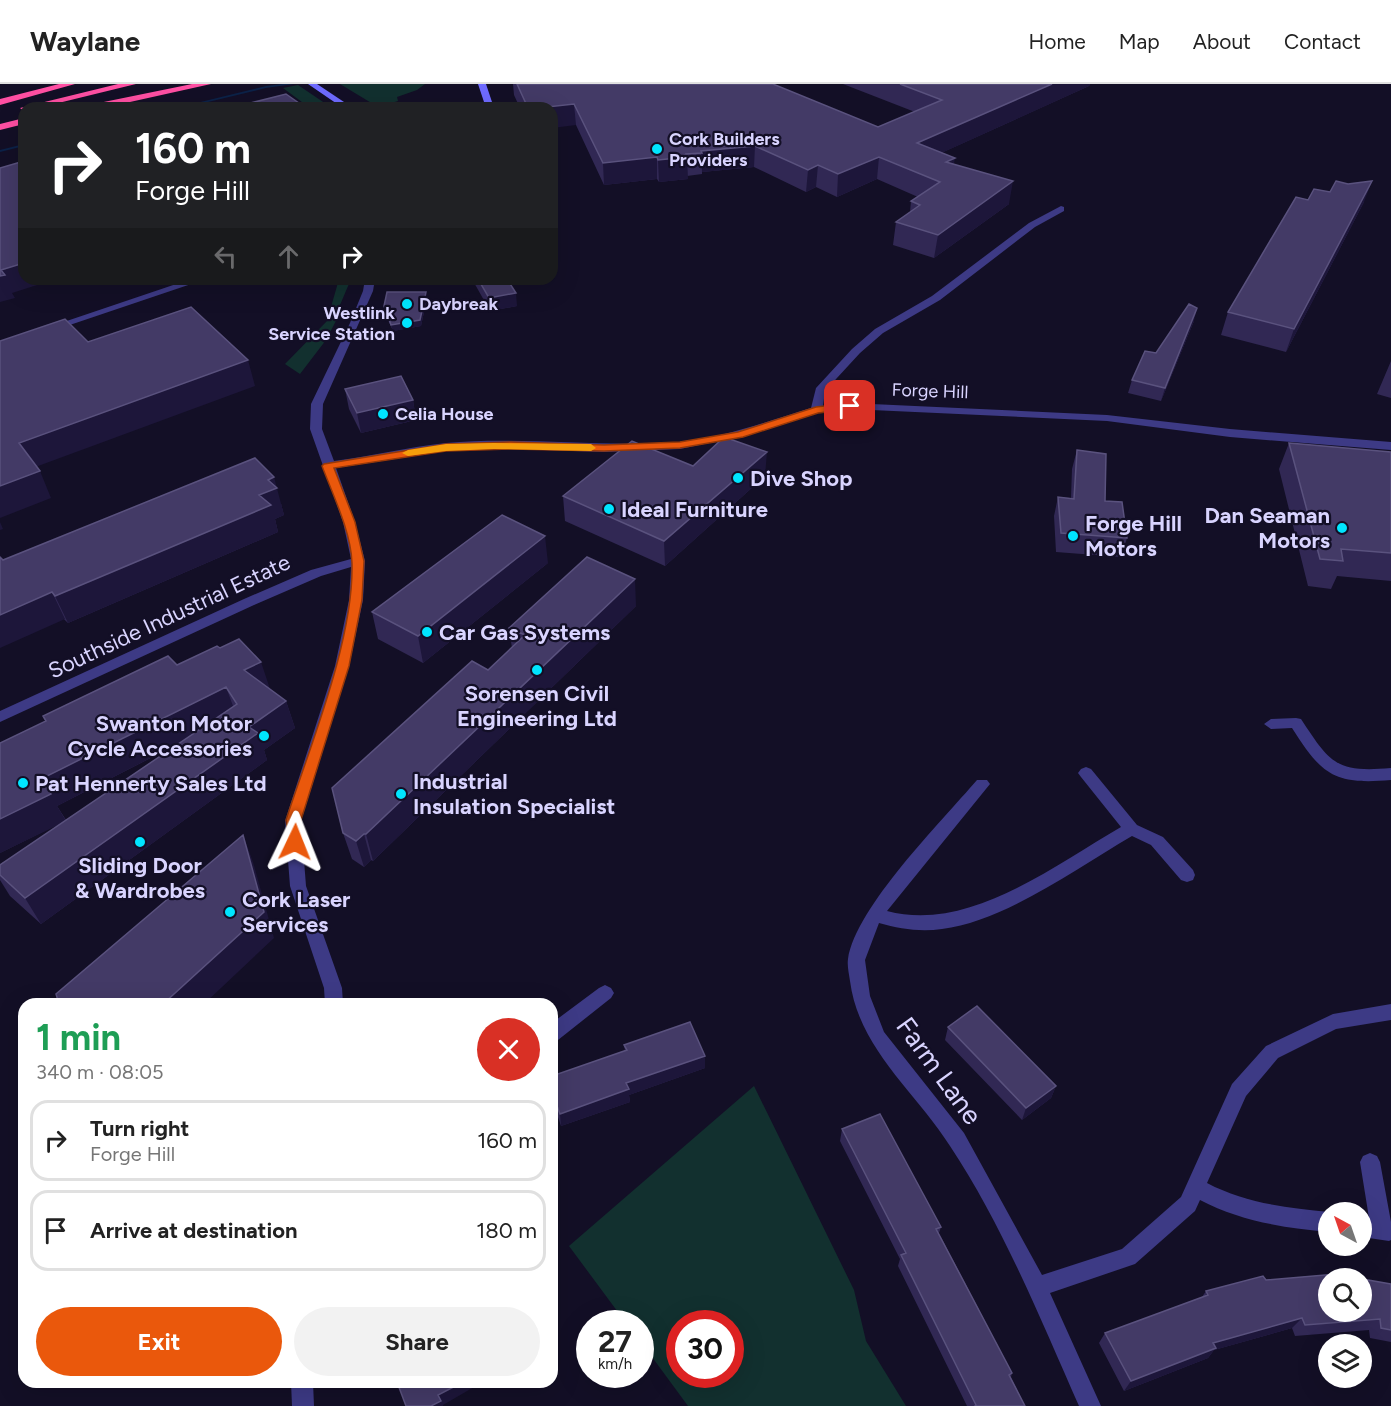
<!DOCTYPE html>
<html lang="en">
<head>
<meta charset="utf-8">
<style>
	:root { --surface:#fff; --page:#f2f2f2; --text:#222; --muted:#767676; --line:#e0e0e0; --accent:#ea580c }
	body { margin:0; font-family:Figtree,sans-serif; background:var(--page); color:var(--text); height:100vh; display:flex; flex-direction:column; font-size:22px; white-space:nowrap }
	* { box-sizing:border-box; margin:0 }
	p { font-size:20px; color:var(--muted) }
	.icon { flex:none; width:33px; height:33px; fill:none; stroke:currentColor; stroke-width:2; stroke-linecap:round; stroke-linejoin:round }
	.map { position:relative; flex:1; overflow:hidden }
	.side { position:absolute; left:18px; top:914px; width:540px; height:390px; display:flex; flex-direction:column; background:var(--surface); border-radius:18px; box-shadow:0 6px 24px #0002 }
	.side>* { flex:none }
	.banner { position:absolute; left:18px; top:18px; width:540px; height:183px; border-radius:18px; box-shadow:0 6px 24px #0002; background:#202124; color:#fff; overflow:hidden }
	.needle { width:39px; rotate:320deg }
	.buttons { position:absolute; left:1318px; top:1118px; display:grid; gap:12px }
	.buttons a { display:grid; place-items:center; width:54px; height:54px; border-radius:50%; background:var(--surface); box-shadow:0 6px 24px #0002; font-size:30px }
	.speed { position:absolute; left:576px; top:1226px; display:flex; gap:12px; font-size:30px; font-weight:700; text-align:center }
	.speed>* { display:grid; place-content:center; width:78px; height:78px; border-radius:50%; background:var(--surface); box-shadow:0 6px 24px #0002; line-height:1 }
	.speed small { font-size:15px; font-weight:400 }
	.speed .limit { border:9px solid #d22; background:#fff; color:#111 }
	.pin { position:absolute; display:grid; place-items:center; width:51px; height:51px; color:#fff; margin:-26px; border-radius:12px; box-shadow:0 3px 9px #0006 }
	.me { position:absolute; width:66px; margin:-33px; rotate:2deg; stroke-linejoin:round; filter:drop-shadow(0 0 4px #0008) }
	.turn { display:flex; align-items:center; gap:21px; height:126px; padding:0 18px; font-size:27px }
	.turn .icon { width:78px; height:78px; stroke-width:2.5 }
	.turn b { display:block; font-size:42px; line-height:51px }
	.lanes { display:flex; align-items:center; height:57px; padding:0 18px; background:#0003; justify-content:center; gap:30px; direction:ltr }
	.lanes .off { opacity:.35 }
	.round { display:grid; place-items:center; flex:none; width:63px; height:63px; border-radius:32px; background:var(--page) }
	.overview { display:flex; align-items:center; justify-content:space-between; height:102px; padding:0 18px }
	h1 { font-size:36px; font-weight:700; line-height:45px; color:#1e9e55 }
	.button { display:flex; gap:12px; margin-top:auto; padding:12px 18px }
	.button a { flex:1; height:69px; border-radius:36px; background:var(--accent); color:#fff; font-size:24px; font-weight:700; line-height:69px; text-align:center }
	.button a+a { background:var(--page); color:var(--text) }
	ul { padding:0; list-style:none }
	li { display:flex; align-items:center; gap:18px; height:81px; margin:0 12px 9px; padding:0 6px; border:3px solid var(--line); border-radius:18px }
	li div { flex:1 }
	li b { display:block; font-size:22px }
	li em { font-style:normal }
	header { display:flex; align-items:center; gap:36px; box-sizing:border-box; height:84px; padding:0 30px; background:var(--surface); border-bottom:2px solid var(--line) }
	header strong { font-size:28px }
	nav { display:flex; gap:33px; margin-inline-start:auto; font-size:21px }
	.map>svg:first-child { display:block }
	.green { fill:#12302f; fill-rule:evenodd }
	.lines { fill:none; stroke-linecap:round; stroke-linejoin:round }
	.stream { fill:#0c2248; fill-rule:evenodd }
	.street { fill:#3d3a85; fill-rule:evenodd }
	.secondary { fill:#6f6bff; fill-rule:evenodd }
	.highway { fill:#ff4fa3; fill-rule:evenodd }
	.wall { fill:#312854; fill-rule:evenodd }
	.shaded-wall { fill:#1d163a }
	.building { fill:#433a66; stroke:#5a527e; stroke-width:1.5 }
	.route { fill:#ea580c; stroke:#983908; stroke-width:1.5 }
	.slow { fill:#f59e0b }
	.poi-dot { fill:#00e5ff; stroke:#130f26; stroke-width:2 }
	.labels { text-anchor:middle; stroke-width:4.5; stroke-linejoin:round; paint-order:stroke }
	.far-poi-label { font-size:18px; font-weight:bold; fill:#d9d4ff; stroke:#130f26; text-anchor:start }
	.far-street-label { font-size:18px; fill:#d9d4ff; stroke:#130f26 }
	.poi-label { font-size:22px; font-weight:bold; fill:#d9d4ff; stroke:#130f26; text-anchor:start }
	.street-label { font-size:22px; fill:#d9d4ff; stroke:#130f26 }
	.near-street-label { font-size:27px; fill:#d9d4ff; stroke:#130f26 }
</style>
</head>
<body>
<header>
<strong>Waylane</strong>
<nav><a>Home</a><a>Map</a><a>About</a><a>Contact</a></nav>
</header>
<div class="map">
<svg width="1391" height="1322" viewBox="0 0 1391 1322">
	<rect width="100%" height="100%" fill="#130f26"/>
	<!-- green -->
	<path class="green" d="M340 0H425L417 6 397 13 398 17 378 23Z
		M298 1 332 24H310L283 4Z
		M339 195H351L340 221 338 233 326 256 300 290 285 280 327 237Z
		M754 1002 854 1206 866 1257 906 1322H688L641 1258 640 1239H626L569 1162ZM680 1239H730V1290H680Z"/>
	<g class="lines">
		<!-- stream -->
		<path class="stream" d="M282 0H294L266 4 183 24H176L266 2Z
			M24 60V62L0 68V66Z"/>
		<!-- street -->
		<path class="street" d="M1061 122 1064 123V127L1035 143 940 216 883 249 860 269 825 307 823 322 850 319 1107 331 1230 345 1391 358V366L1230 353 1107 337 850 325 817 329 743 352 680 365 604 368 511 365 446 367 336 384 355 438 365 477 363 516 349 582 301 737 306 802 342 904 343 920H325L324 904 290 802 285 737 335 582 349 516 351 483 321 492 254 521 0 638V627L244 515 311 486 351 475 343 438 310 345 311 320 350 239 363 207 365 195H375L373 207 323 320 322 345 334 377C371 372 409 363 446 359 523 352 601 364 678 358 724 354 768 337 811 324L816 304 852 265 875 245 932 212 1029 139Z
			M191 195H206L52 247H44L43 245Z
			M1296 634 1301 635C1330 679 1336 689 1391 684V696C1334 701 1322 691 1292 644L1271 645 1264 640 1271 635Z
			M1086 683 1091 685 1137 741 1163 753 1193 786 1195 791 1193 796 1187 798 1181 796 1151 761 1132 752C1077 784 1005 837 942 845 920 848 900 845 879 839L865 876 870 912 884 948 964 1049 1042 1191 1122 1165 1181 1113 1232 1000 1266 962 1333 930 1391 920V936L1336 945 1278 974 1246 1012 1207 1099C1245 1119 1287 1124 1329 1128V1148C1284 1144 1240 1137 1200 1116L1195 1127 1135 1180 1050 1209 1101 1322H1079C1041 1236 1002 1140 950 1062 915 1007 859 965 850 897 849 890 847 882 848 875 856 823 941 738 977 696H987L990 700 887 827C969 849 1053 782 1121 743L1081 693 1078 689 1081 685Z
			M605 901 611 904 614 909 611 914 558 956 552 958V939L599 904Z
			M1370 1069 1377 1072 1380 1078 1391 1138V1156L1389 1157 1362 1153V1133L1369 1134 1360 1078 1363 1072Z
			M291 1298H313L314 1322H292Z"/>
		<!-- secondary -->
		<path class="secondary" d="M308 0H317L353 24H343Z
			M478 0H486L494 24H486Z"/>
		<!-- highway -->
		<path class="highway" d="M59 0H75L0 21V15Z
			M118 0H136L38 24H24V27L20 24Z
			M192 0H211L103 24H84L89 21Z
			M24 34V40L0 46V40Z"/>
	</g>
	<!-- wall -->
	<path class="wall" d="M513 0H773L878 43 915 28 843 0H1090L1089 2 941 69 954 80 1009 120 934 174 893 161 896 138 910 128 911 117 918 113 877 95 837 113 816 103 806 108 754 83 702 88V90L687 92 688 95 659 98 657 95 604 101 576 41 552 24H520L514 11Z
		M1308 116 1364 118 1286 268 1221 251 1228 228Z
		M472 195H507L517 222 490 227Z
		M427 214 421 242 393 247 385 229 384 222Z
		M1194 237 1161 317 1128 309 1132 296Z
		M1391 277V314L1377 310Z
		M345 305 413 316 416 336 361 349 349 325Z
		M1289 359 1391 368V497L1337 492 1331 505 1308 502 1279 385Z
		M1077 366 1127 454 1121 473 1056 468 1054 432 1058 413 1071 414 1072 385Z
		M693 382 765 392 665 482 565 437 563 412Z
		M281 420 284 431 275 435 278 448 68 539 3 476 282 420Z
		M548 479 423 579 378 555 372 528Z
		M636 522 373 777 371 776 364 783 352 775 343 749 488 586 512 564 509 544Z
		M177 581 270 605 286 617 295 644 264 666 267 676 41 840 10 812 0 796V781L63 738 0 769 46 638 43 632ZM178 660 66 736 57 722Z
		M948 943 1056 1002 1051 1014 1022 1036 945 956Z
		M624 961 705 972V984L629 1011 630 1018 561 1042 552 1015V992L625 967Z
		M842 1045 941 1143 939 1149 1012 1289 1011 1293 1025 1322H967L898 1182 900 1175 840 1057Z
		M1349 1193 1391 1200V1258L1370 1254 1369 1246 1295 1252 1292 1244 1214 1266 1208 1274 1124 1307 1099 1259 1105 1249 1202 1213 1206 1207 1266 1196Z"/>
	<!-- shaded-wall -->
	<path class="shaded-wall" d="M1052 0H1090L1089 2 915 81 917 59Z
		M574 20 576 41 552 44V24H538Z
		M755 62 754 83 702 88 701 67Z
		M657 73V95L604 101 603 79Z
		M687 73 688 95 659 98 658 76Z
		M879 73 877 95 837 113 838 90Z
		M955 74 951 96 946 78Z
		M818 81 816 103 806 108 808 86Z
		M1013 97 1009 120 934 174 938 151Z
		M1372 97 1364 118 1286 268 1294 245Z
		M24 179V195H56L12 209 15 214 0 218V192L1 186Z
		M426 208 427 214 421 242 393 247 391 241Z
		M516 209 517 222 490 227 489 214Z
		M1197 224 1194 237 1161 317 1165 304Z
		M248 276 255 302 30 385 19 359Z
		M413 316 416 336 361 349 357 329Z
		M767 368 765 392 665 482 664 457Z
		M40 387 51 414 0 434V402Z
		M274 393 284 431 275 435 278 448 68 539 55 512 259 411 268 396Z
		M0 438 3 445 0 446Z
		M545 452 548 479 423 579 418 552Z
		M635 495 636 522 373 777 366 750Z
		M52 508 65 535 0 564V531Z
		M261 578 270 605 244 586Z
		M226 603 236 630 57 722 66 737 0 769V735L41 695Z
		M286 617 295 644 264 666 267 676 41 840 25 814 249 643Z
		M364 750 371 776 364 783 356 757Z
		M243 751 253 778 274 854 204 920H163Z
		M705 972V984L629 1011 630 1018 561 1042 560 1030 626 999Z
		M1056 1002 1051 1014 1022 1036 1026 1024Z
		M1302 1234 1292 1244 1214 1266 1208 1274 1124 1307 1131 1297 1213 1259Z
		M463 1298H471L474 1303 443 1321V1322H431L438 1311Z"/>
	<!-- building -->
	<path class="building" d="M517 0H773L878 43 942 16 900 0H1052L917 59 955 74 946 78 1013 97 938 151 896 138 920 121 911 117 940 98 879 73 838 90 818 81 808 86 755 62 701 67 702 69 686 70 687 73 658 76 657 73 603 79 574 20 538 24H528Z
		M286 10 306 24H231Z
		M24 77V179L1 186 5 191 0 192V84Z
		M1336 97 1348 100 1372 97 1294 245 1228 228 1296 113 1308 116 1314 105 1330 108Z
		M478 195H507L516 209 489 214Z
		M387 208H426L420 236 391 241 384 222Z
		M1189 220 1197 224 1165 304 1132 296 1145 267 1156 269Z
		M191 223 248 276 19 359 40 387 0 402V257L65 235 88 258Z
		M401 292 413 316 357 329 345 305Z
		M724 353 767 368 664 457 563 412 632 357 693 382Z
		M1289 359 1391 368V469L1341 465 1343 477 1320 475Z
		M1077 366 1106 370 1105 417 1122 418 1127 454 1061 449 1058 413 1074 415Z
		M255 374 274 393 268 396 277 404 259 411 271 421 55 512 52 508 0 531V473L3 476Z
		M502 431 545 452 418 552 372 528Z
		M587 473 635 495 366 750H364L356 757 343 749 332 704 472 577 488 586 525 551 509 544Z
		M239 555 261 578 244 586 286 617 249 643 258 649 25 814 0 791V781L237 620 226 603 41 695 51 710 0 735V659L46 637 43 632 168 572 177 581 217 562 220 564Z
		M243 751 264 828 163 920H59L56 910Z
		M977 922 1056 1002 1026 1024 948 943Z
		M690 938 705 972 626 999 629 1005 560 1030 552 1008V992L627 966 624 961Z
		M880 1030 941 1143 936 1145 1012 1289 1009 1291 1025 1322H975L976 1321 901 1171 906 1169 842 1045Z
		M1348 1189 1349 1193 1354 1194H1329V1227H1362V1195L1391 1200V1246L1381 1244 1380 1235 1305 1241 1302 1234 1213 1259 1216 1264 1131 1297 1105 1249 1208 1211 1206 1207 1263 1192 1266 1196Z
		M397 1298H463L438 1311 441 1317 431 1322H406Z"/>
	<!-- route -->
	<path class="route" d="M850 319 854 320V325L818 329 743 353 680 364 604 367 511 365 446 367 334 384 355 438 364 477 362 516 349 582 301 736 302 758 300 762H290L286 736C310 662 354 556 352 479 351 448 333 411 322 382L324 380 446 360 511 358 604 361 680 358 738 348 816 323Z"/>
	<!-- slow -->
	<path class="slow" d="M494 359 591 360 596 364 591 367 494 365 446 367 408 372 402 369 408 366 446 360Z"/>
	<!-- markers -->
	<g class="poi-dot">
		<circle cx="657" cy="65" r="6"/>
		<circle cx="407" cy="220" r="6"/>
		<circle cx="407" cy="239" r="6"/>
		<circle cx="383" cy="330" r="6"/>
		<circle cx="738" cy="394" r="6"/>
		<circle cx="609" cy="425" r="6"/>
		<circle cx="1342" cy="444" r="6"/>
		<circle cx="1073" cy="452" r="6"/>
		<circle cx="427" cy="548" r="6"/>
		<circle cx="537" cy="586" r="6"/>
		<circle cx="264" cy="652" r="6"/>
		<circle cx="23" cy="699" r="6"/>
		<circle cx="401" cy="710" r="6"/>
		<circle cx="140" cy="758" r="6"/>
		<circle cx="230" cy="828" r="6"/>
	</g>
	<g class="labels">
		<!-- far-poi labels -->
		<g class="far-poi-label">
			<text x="669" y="61">Cork Builders<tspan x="669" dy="21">Providers</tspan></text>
			<text x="419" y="226">Daybreak</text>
			<text x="395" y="235" text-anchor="end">Westlink<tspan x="395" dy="21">Service Station</tspan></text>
			<text x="395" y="336">Celia House</text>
		</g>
		<!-- far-street labels -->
		<g class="far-street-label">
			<text transform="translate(930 307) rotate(2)" y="6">Forge Hill</text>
		</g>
		<!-- poi labels -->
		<g class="poi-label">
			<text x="750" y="402">Dive Shop</text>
			<text x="621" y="433">Ideal Furniture</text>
			<text x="1330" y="439" text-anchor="end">Dan Seaman<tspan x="1330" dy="25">Motors</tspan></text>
			<text x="1085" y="447">Forge Hill<tspan x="1085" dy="25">Motors</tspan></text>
			<text x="439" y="556">Car Gas Systems</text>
			<text x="537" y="617" text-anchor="middle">Sorensen Civil<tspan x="537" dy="25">Engineering Ltd</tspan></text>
			<text x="252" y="647" text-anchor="end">Swanton Motor<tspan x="252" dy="25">Cycle Accessories</tspan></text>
			<text x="413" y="705">Industrial<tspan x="413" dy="25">Insulation Specialist</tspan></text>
			<text x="35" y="707">Pat Hennerty Sales Ltd</text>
			<text x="140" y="789" text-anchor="middle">Sliding Door<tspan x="140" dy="25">&amp; Wardrobes</tspan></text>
			<text x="242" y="823">Cork Laser<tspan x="242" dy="25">Services</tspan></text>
		</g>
		<!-- street labels -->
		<g class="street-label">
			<text transform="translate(169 532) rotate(-25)" y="8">Southside Industrial Estate</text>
		</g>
		<!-- near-street labels -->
		<g class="near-street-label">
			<text transform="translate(939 987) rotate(54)" y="9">Farm Lane</text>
		</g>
	</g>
</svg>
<div class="buttons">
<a><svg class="needle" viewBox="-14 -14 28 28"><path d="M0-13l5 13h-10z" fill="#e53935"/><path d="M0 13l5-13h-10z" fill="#767676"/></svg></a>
<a><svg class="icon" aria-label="search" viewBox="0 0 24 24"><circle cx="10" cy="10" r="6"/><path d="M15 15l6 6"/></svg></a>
<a><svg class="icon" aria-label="layers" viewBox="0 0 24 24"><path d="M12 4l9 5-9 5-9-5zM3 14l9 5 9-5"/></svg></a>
</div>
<div class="speed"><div>27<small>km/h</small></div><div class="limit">30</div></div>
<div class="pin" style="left:850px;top:322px;background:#d93025"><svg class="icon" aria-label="arrive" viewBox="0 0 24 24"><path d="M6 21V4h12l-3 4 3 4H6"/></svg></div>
<svg class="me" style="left:295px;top:758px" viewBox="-20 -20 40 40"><path d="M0-17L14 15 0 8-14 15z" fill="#ea580c" stroke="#fff" stroke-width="4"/></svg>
<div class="banner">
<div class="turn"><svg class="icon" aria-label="right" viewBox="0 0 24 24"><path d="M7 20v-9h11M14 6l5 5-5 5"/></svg><div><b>160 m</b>Forge Hill</div></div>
<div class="lanes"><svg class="icon off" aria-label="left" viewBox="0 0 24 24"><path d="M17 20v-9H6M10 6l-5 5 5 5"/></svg><svg class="icon off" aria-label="ahead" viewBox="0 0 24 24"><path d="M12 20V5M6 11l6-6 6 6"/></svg><svg class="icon" aria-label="right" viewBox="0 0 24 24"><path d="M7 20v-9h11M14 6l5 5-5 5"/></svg></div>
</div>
<section class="side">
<div class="overview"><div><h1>1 min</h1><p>340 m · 08:05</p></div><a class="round" style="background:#d93025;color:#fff"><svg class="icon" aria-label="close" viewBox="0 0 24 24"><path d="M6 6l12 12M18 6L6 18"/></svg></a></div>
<ul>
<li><svg class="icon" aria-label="right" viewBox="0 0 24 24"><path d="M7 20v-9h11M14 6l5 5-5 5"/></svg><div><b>Turn right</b><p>Forge Hill</p></div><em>160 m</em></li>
<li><svg class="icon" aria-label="arrive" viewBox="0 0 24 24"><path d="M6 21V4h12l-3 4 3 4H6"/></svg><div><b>Arrive at destination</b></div><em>180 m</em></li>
</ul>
<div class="button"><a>Exit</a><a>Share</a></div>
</section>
</div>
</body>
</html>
